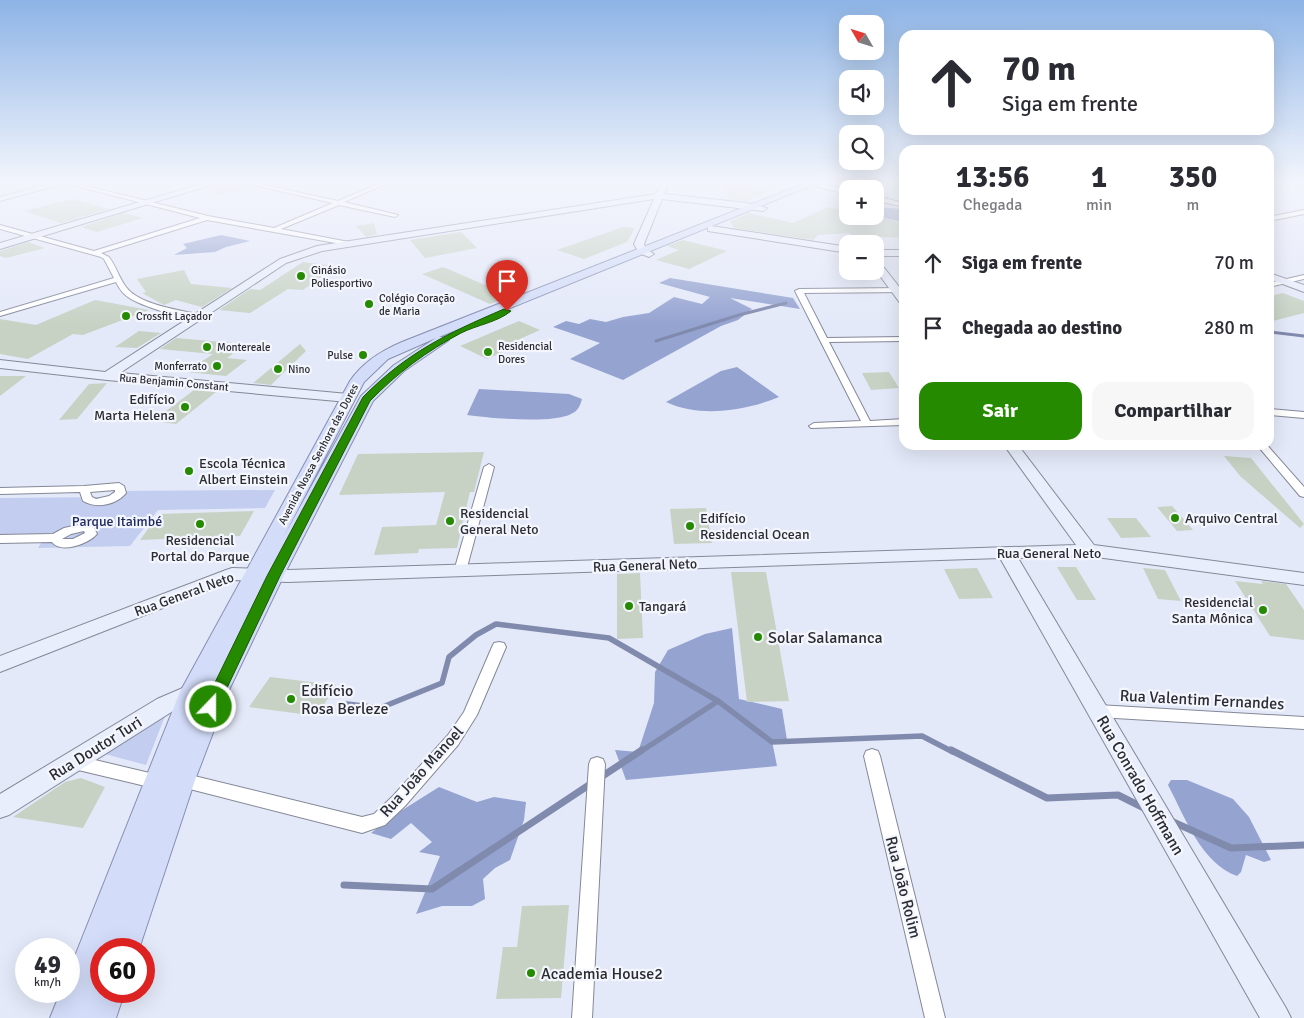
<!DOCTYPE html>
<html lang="pt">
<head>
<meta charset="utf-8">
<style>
	:root { --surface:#fff; --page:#f7f7f7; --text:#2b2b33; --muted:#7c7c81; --accent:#258a00 }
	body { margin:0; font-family:Signika,sans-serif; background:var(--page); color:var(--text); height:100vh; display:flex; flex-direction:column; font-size:19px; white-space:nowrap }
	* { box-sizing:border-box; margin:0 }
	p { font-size:16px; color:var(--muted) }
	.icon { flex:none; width:28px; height:28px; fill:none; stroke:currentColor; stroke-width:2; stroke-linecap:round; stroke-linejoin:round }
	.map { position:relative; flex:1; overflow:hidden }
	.details { position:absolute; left:899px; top:145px; width:375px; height:305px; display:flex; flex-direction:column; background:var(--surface); border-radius:15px; box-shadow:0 5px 20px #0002 }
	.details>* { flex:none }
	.banner { position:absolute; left:899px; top:30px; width:375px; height:105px; border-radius:15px; box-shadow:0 5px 20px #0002; background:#fff; color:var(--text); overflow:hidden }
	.needle { width:32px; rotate:309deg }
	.fabs { position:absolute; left:839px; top:15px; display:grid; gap:10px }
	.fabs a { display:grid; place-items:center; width:45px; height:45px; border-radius:10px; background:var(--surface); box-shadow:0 5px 20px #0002; font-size:25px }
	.speed { position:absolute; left:15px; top:938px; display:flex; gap:10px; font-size:25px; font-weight:700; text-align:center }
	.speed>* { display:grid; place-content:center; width:65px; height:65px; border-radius:50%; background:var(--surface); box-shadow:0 5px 20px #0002; line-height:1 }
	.speed small { font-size:12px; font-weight:400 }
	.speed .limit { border:8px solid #d22; background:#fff; color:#111 }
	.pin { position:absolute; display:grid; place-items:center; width:42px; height:42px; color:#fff; margin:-51px -21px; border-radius:50% 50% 50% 0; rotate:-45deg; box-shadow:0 0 5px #0007 }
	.pin .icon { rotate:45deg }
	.me { position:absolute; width:55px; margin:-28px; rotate:22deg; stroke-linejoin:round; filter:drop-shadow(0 0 4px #0008) }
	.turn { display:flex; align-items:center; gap:18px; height:105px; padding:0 20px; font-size:22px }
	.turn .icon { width:65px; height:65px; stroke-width:2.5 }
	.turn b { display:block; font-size:35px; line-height:42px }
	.eta { display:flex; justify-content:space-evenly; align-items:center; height:85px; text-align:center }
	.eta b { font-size:30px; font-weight:700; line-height:35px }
	.button { display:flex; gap:10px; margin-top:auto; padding:10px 20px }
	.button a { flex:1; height:58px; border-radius:15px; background:var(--accent); color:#fff; font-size:20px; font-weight:700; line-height:58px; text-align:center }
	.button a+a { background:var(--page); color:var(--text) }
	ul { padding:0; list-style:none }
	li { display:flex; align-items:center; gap:15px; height:65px; padding:0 20px }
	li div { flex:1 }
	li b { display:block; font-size:19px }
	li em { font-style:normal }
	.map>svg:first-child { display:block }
	.green { fill:#c2cdf0 }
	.forest { fill:#95a3d1 }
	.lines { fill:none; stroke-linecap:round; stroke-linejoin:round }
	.stream-far2 { stroke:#808aad; stroke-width:3 }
	.stream-far1 { stroke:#808aad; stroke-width:5.5 }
	.stream { stroke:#808aad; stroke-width:7 }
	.building { fill:#c7d2c4 }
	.street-casing { stroke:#848897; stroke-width:2 }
	.secondary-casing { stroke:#848897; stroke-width:2 }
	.primary-casing { stroke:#858fb1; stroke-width:2 }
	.street { fill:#fff; fill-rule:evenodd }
	.secondary { fill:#e9eefc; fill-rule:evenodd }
	.primary { fill:#d3dcf9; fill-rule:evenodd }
	.route { fill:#258a00; stroke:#185a00 }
	.poi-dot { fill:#258a00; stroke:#f4f6fd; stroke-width:2 }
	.labels { text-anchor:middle; stroke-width:4.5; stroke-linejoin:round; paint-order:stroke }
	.far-poi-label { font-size:11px; fill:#2a2c32; stroke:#f4f6fd; text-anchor:start }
	.far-street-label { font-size:11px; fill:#2a2c32; stroke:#f4f6fd }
	.poi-label { font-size:14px; fill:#2a2c32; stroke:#f4f6fd; text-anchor:start }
	.park-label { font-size:14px; fill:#1e2960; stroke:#f4f6fd }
	.street-label { font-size:14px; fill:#2a2c32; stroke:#f4f6fd }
	.near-poi-label { font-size:16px; fill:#2a2c32; stroke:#f4f6fd; text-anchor:start }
	.near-street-label { font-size:16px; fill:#2a2c32; stroke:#f4f6fd }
</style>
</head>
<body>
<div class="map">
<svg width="1304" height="1018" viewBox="0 0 1304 1018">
	<rect width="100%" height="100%" fill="#e4e9f9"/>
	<!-- green -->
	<path class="green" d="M275 490 265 508 158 510 130 546 38 548 46 535H0V498L107 497 113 491Z
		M165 716 146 765 105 754Z"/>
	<!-- forest -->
	<path class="forest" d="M875 207 904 209V222L874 216Z
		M221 235 250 241 226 247 215 252 174 255 187 248 183 244Z
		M670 278 793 298 800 309 730 298 752 309 738 320 721 326 623 380 570 359 600 343 553 327 566 321 579 324 590 319 606 322 623 317 649 313 674 297 702 304 710 297 659 283Z
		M737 367 779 397C745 411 700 418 666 402L721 371Z
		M479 389 569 394 582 399C580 406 578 411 571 414 553 424 488 418 467 415Z
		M732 628 739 699 782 709 787 740 772 741 777 766 626 780 615 750 638 752 654 703 655 672 668 650 705 634Z
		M1171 780H1187L1233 799 1249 817 1271 860 1264 862 1246 855 1241 872 1237 876C1201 863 1185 817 1168 785Z
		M439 787 477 802 494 797 526 802 524 820 510 860 495 868 483 879 485 899 472 906H442L416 914 440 856 419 852 432 842 411 823 391 839 371 833 396 814Z"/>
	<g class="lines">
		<!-- stream-far2 -->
		<path class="stream-far2" d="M1269 332 1304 336
			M656 341 739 315 786 303"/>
		<!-- stream-far1 -->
		<path class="stream-far1" d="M347 704 380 708 442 683 449 657 476 635 496 624 609 638 718 701
			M640 752 718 701 772 742 922 736 953 752"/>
		<!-- stream -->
		<path class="stream" d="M951 750 1047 798 1118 795 1144 808
			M601 777 642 750
			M1171 821 1231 848 1304 845
			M344 885 432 889 592 783"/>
	</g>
	<!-- building -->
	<path class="building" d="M223 182H238L252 187 220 195 213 193V186Z
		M721 183 750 186 767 192 745 201 729 199Z
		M73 199 109 209 61 223 24 211Z
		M828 207 848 211V216H872L904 223V238L852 235 850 233 818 235 813 240 734 228 730 221 749 213 793 223Z
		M124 213 143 218 97 232 81 227Z
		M374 223 377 234 366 237 356 226Z
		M623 227 635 228 627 242 584 259 557 250Z
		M461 232 477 248 425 258 410 240Z
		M683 240 727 251 689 269 656 260 679 250 667 246Z
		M28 242 45 248 6 258 0 256V251Z
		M303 262 336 266 303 290 288 289 250 313 219 310 250 289 260 290Z
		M443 267 511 296 490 304 422 274Z
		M184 270 191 284 232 288 202 307 176 300 164 305 142 293 146 292 137 279Z
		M1283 293 1304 301V313L1269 322V296Z
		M95 300 149 310 83 335 73 334 28 359 0 354V319L36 325Z
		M519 321 540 330 511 343 517 346 487 359 460 346Z
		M139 331 161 333 137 348 115 347Z
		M176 338 246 344 227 358 247 360 226 376 186 372 213 354 160 349Z
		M300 344 306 351 271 385 253 383Z
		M889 372 899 388 871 390 862 373Z
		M0 376H26L0 396Z
		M107 383 77 419 59 420 89 384Z
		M194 390 216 392 176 424 153 421Z
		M484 452 474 492H470L457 548 419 549 418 553 374 555 382 527 436 525 445 492 339 495 358 454Z
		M1224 456 1251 458 1304 524 1300 528 1240 476Z
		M1172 506 1193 530 1177 531 1157 507Z
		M706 508 712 543 674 544 670 509Z
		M254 511 240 536 140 540 159 514Z
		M1107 518H1136L1151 537 1121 538Z
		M1057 567H1076L1096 600H1077Z
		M977 568 993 598 959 599 944 569Z
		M1143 568 1165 570 1181 601 1158 599Z
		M731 572H766L789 701 747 702Z
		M640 573 643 638 617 639V574Z
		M1235 581 1263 584 1261 581 1286 584 1304 610V640L1270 636Z
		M270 677 336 685 317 716 249 707Z
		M81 778 105 787 83 828 13 817 65 782Z
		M569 905 561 998 496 999 503 947H517L522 906Z"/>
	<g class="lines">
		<!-- street casing -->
		<g class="street-casing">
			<path id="street" d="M61 182H70L208 216 274 228 333 203 240 182H250L338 201 383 182H390L344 202 398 215 395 217 339 205 281 229 349 242 350 243 347 245 207 220 101 253 109 257C116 266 119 278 126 287 139 305 180 310 201 315V319C186 320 140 306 128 297 122 293 119 288 116 282L0 316V312L114 278 104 259 101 257 0 229V225L94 251 200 218Z
				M820 184 848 190V194L818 187Z
				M875 196 904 203V207L875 200Z
				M1304 210V214L1269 221V217Z
				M1304 275V279L1269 287V283Z
				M904 288V292L804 293 827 338 904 337V341L829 342 870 421 904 419V425L811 428 809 426 814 423 861 421 795 291 799 289Z
				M1269 409 1304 412V418L1269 415Z
				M1257 445H1267L1304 487V497L1300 496Z
				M489 464 494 467 466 571 464 574H456L454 571 484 467Z
				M119 483 124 486 126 493C116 505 97 509 83 501L80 492 0 494V488L84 486ZM115 490V492L109 496 96 499 92 497 90 492Z
				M88 523 92 524 97 534C88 544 61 554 52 542L0 543V535L53 534 64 528ZM84 531 85 533 73 539H62L71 534Z
				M499 642 504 643 506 647 477 715 458 745 405 806 385 825 362 833 182 787 176 785 174 780 176 775 182 773 362 817 374 814 393 796 448 735 464 712 492 647 494 643Z
				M1098 705 1304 717V729L1098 717 1093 715 1091 711 1093 707Z
				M872 749 878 751 880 756 945 1018H925L864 756 866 751Z
				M74 755 158 775 164 777 166 782 164 787 158 789 74 769 68 767 66 762 68 757Z
				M597 757 603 759 605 764 592 1018H572L589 764 591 759Z"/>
		</g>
		<!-- secondary casing -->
		<g class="secondary-casing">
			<path id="secondary" d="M56 182H70L0 201V197Z
				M208 182H221L0 249V243Z
				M661 182H669L664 194 747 203 767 208 763 211 662 199 644 244 646 249 654 254 649 257 639 253 634 244 654 199 322 251 286 263 120 373 348 394 353 395 355 398 353 401 348 402 107 380 0 368V360L105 372 280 259 317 246 656 194Z
				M711 226 848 247V253L708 231V227Z
				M875 250H904V256H875Z
				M875 259 878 260 904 293V304L900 303 875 269Z
				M1269 273 1304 285V292L1269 279Z
				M1004 445H1018L1094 545 1304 573V585L1089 556 1018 558 1286 1008 1291 1018H1260L1000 558 288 582 234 580 0 672V656L226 570 232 568 288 570 1076 545Z
				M192 684 199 686 203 692 199 698 173 711 9 815 0 818V794L157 699Z"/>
		</g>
		<!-- primary casing -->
		<g class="primary-casing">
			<path id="primary" d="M808 182H820L439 337H447L449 340 404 371 373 401 284 575 230 688 195 780 139 949H101V971L99 978 101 977V991H125L116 1018H50L61 991H69V971L180 692 350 381C363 362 381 351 402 342ZM436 338 394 365 361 396 283 538 364 382 388 359Z"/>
		</g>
		<!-- street -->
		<use href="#street" class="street"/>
		<!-- secondary -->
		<use href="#secondary" class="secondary"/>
		<!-- primary -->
		<use href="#primary" class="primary"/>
	</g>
	<!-- sky -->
	<linearGradient id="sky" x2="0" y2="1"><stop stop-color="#8db4e6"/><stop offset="0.56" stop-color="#f3f5fc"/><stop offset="1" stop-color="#f3f5fc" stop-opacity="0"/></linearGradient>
	<rect width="1304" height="325" fill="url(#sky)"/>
	<!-- route -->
	<path class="route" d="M504 309 511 311C498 322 477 325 461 333 427 351 397 373 370 401L280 576 216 711 211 713 205 711 203 707 267 576 363 397C408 352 446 334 504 309Z"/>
	<!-- markers -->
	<g class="poi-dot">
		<circle cx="301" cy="276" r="5"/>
		<circle cx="369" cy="304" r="5"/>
		<circle cx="126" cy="316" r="5"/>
		<circle cx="207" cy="347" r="5"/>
		<circle cx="488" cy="352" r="5"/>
		<circle cx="363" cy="355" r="5"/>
		<circle cx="217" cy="366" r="5"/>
		<circle cx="278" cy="369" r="5"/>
		<circle cx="185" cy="407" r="5"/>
		<circle cx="189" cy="471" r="5"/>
		<circle cx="1175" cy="518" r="5"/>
		<circle cx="450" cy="521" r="5"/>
		<circle cx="200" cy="524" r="5"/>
		<circle cx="690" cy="526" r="5"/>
		<circle cx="629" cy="606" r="5"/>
		<circle cx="1263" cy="610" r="5"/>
		<circle cx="758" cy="637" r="5"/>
		<circle cx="291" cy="699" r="5"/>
		<circle cx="531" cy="973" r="5"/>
	</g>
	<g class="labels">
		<!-- far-poi labels -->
		<g class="far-poi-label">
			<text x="311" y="274">Ginásio<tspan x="311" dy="13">Poliesportivo</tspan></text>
			<text x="379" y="302">Colégio Coração<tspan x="379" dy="13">de Maria</tspan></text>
			<text x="136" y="320">Crossfit Laçador</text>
			<text x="498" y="350">Residencial<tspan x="498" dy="13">Dores</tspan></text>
			<text x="217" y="351">Montereale</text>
			<text x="353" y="359" text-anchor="end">Pulse</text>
			<text x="207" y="370" text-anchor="end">Monferrato</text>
			<text x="288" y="373">Nino</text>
		</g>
		<!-- far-street labels -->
		<g class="far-street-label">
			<text transform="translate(174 382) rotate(5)" y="4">Rua Benjamin Constant</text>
			<text transform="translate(318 454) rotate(-62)" y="4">Avenida Nossa Senhora das Dores</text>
		</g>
		<!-- poi labels -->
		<g class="poi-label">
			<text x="175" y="404" text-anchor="end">Edifício<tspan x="175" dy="16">Marta Helena</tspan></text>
			<text x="199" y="468">Escola Técnica<tspan x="199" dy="16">Albert Einstein</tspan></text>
			<text x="460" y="518">Residencial<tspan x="460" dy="16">General Neto</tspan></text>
			<text x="700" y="523">Edifício<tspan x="700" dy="16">Residencial Ocean</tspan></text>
			<text x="1185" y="523">Arquivo Central</text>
			<text x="200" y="545" text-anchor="middle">Residencial<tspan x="200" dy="16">Portal do Parque</tspan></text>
			<text x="1253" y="607" text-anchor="end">Residencial<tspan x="1253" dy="16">Santa Mônica</tspan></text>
			<text x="639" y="611">Tangará</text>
		</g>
		<!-- park labels -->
		<g class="park-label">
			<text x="117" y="526">Parque Itaimbé</text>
		</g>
		<!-- street labels -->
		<g class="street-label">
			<text x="1049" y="558">Rua General Neto</text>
			<text transform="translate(645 565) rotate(-2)" y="5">Rua General Neto</text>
			<text transform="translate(184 594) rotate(-20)" y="5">Rua General Neto</text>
		</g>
		<!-- near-poi labels -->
		<g class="near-poi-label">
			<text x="768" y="643">Solar Salamanca</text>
			<text x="301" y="696">Edifício<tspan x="301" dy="18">Rosa Berleze</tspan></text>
			<text x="541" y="979">Academia House2</text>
		</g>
		<!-- near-street labels -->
		<g class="near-street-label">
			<text transform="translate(1202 699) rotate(3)" y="6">Rua Valentim Fernandes</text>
			<text transform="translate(95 748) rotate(-32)" y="6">Rua Doutor Turi</text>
			<text transform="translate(421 771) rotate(-48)" y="6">Rua João Manoel</text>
			<text transform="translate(1141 785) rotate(60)" y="6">Rua Conrado Hoffmann</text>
			<text transform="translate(904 887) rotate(76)" y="6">Rua João Rolim</text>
		</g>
	</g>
</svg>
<div class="fabs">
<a><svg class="needle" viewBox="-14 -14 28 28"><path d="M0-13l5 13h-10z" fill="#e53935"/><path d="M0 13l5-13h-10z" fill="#7c7c81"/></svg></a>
<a><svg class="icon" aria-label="sound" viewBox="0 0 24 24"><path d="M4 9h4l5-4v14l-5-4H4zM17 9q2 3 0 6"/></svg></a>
<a><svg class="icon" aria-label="search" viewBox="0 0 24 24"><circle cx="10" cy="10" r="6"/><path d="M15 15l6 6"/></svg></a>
<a>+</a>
<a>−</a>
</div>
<div class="speed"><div>49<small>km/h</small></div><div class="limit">60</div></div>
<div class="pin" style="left:507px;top:311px;background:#d93025"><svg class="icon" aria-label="arrive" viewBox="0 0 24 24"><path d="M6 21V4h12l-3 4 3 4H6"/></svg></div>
<svg class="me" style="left:211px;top:707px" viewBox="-20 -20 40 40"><circle r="17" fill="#258a00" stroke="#fff" stroke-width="3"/><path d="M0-11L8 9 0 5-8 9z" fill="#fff"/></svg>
<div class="banner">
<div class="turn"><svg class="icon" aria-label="ahead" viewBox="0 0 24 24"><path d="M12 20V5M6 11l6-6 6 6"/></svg><div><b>70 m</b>Siga em frente</div></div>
</div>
<section class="details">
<div class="eta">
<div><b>13:56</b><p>Chegada</p></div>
<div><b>1</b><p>min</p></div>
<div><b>350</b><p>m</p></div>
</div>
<ul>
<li><svg class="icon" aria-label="ahead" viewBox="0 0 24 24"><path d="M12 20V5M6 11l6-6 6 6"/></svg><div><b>Siga em frente</b></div><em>70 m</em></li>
<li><svg class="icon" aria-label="arrive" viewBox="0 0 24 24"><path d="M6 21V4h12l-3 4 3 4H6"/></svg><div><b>Chegada ao destino</b></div><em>280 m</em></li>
</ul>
<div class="button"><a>Sair</a><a>Compartilhar</a></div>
</section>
</div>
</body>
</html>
